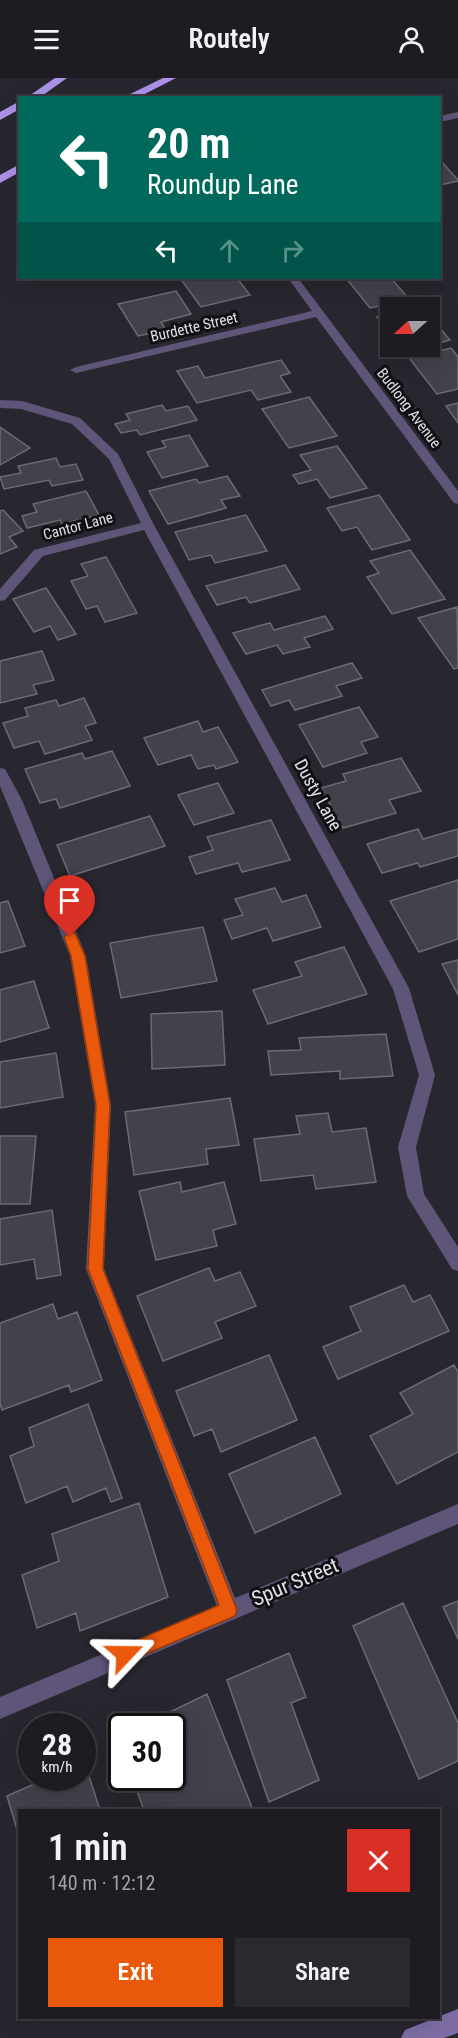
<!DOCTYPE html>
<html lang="en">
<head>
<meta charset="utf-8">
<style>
	:root { --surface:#1e1c22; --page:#2b292f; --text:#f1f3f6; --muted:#a1a1a5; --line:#3c3a40; --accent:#ea580c }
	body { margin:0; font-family:"Roboto Condensed",sans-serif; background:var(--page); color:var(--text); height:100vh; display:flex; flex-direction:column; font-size:22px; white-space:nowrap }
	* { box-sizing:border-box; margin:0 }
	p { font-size:20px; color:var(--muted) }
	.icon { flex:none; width:33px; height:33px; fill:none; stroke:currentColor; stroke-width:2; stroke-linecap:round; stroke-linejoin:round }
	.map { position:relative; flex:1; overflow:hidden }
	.drawer { position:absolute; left:18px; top:1731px; width:422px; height:210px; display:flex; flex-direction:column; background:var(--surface); border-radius:0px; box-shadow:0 6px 24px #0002,0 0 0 2px var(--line) }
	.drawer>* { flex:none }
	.guide { position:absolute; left:18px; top:18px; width:423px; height:183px; border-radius:0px; box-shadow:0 6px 24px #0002,0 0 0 2px var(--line); background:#00695c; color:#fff; overflow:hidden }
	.needle { width:39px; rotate:249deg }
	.fabs { position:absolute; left:380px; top:219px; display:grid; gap:12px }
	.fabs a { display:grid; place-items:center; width:60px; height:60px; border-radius:0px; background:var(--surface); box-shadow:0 6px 24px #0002,0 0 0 2px var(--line); font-size:30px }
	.speed { position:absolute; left:18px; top:1635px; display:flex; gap:12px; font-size:30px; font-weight:700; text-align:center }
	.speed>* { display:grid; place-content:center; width:78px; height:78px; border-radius:50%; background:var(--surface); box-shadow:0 6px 24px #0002,0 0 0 2px var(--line); line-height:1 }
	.speed small { font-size:15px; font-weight:400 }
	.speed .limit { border:3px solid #111; border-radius:9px; background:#fff; color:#111 }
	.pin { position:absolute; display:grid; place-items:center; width:51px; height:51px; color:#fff; margin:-62px -26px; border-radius:50% 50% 50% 0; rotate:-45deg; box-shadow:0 0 6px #0007 }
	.pin .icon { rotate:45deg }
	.me { position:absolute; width:66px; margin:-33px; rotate:67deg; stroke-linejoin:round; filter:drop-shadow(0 0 4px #0008) }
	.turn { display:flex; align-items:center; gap:21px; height:126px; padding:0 30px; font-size:27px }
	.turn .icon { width:78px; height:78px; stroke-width:2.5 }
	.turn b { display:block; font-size:42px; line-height:51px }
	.lanes { display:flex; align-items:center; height:57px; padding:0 30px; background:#0003; justify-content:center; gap:30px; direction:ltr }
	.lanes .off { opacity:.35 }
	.round { display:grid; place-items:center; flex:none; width:63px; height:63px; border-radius:0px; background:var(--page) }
	.head { display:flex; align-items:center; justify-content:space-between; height:102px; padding:0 30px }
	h1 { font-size:36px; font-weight:600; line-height:45px }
	.button { display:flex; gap:12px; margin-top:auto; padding:12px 30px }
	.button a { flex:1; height:69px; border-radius:0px; background:var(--accent); color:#fff; font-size:24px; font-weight:600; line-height:69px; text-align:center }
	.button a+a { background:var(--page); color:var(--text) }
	header { display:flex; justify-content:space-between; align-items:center; height:78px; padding:0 30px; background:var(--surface); font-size:27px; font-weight:600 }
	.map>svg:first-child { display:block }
	.building { fill:#44414b; stroke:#6d6a74; stroke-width:1.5 }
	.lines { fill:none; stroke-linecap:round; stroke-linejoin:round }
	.minor { fill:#5f5578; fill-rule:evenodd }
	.secondary { fill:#7e6ea5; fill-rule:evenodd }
	.motorway { fill:#ac92e8; fill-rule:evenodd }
	.route { fill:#ea580c; stroke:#983908; stroke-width:1.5 }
	.labels { text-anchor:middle; stroke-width:6; stroke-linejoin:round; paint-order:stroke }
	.far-street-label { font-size:15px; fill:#e1e0e6; stroke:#100f13 }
	.street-label { font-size:18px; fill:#e1e0e6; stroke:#100f13 }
	.near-street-label { font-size:21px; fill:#e1e0e6; stroke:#100f13 }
</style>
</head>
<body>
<header><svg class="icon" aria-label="menu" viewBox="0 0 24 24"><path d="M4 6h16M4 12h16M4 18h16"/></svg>Routely<svg class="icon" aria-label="person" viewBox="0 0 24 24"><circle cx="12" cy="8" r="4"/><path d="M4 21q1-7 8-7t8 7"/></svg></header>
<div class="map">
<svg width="458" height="1960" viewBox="0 0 458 1960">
	<rect width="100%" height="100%" fill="#28262e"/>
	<!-- building -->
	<path class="building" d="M440 82 458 102V103L440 107Z
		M180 200H237L250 217 201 229Z
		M346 200H391L409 221 370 230Z
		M176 213 191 236 161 244 166 252 138 258 118 226Z
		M390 236V255L377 239Z
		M429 237 450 262 429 268Z
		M451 270 458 279V311L437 316 409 280Z
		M281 282 290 295 280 298 291 314 258 322 251 312 197 325 177 293 198 288 205 300Z
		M309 319 337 358 289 370 262 331Z
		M458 325V345L446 328Z
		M162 327 166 333 188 328 197 342 140 357 137 352 121 355 115 346 130 342 126 336Z
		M0 349 30 370 0 387Z
		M189 357 208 388 162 400 147 374 166 369 162 363Z
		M337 368 367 410 330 420 317 401 299 406 293 397 311 392 300 377Z
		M56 380 60 389 76 386 83 402 52 408 49 402 4 411 0 399 21 395 18 388Z
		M227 398 240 418 221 422 226 430 168 446 149 413 196 401 199 405Z
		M86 413 99 437 62 446 60 442 27 450 22 438 37 434 33 426Z
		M379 417 410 462 372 472 357 449 342 453 327 430Z
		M3 432 23 453 9 459 17 469 0 476V433Z
		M246 437 267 473 215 485 211 477 189 482 175 454Z
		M410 472 445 521 392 536 367 499 379 495 370 483Z
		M106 479 137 535 105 544 97 528 86 531 71 503 88 498 81 486Z
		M285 487 300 511 250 525 246 519 217 527 206 508Z
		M46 510 76 556 58 562 50 548 34 554 13 521Z
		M457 529 458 590 454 591 418 540Z
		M325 538 333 551 304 560 310 569 283 576 277 567 246 576 233 555 270 545 274 552Z
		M42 573 54 602 33 607 37 616 0 625V583Z
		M352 585 362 600 336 608 342 618 295 632 289 622 271 628 262 612Z
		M84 620 96 645 85 648 92 662 45 676 39 663 14 670 3 645 28 638 25 630 56 622 59 628Z
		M359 629 378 659 361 664 367 675 323 689 299 647Z
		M198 643 203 654 218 649 238 684 216 691 214 687 198 691 191 677 158 687 144 660Z
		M112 673 130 708 60 730 56 721 40 725 25 691 82 675 85 681Z
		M401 680 421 713 389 722 396 735 343 750 321 710 346 703 343 696Z
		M218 705 234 735 194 747 178 717Z
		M150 738 165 768 70 798 57 767Z
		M271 742 290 782 242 794 238 785 196 796 189 779 213 772 207 759Z
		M418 751 423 761 458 751V778L420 789 418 785 382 795 367 766Z
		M458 802V861L419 874 390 823Z
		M275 810 282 824 306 817 321 849 273 863 267 850 232 861 224 842 243 837 235 821Z
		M8 823 25 868 0 875V825Z
		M203 849 217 903 121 920 110 865Z
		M344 869 367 916 268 946 253 912 302 898 295 884Z
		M458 882V917L442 886Z
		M34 903 49 950 0 964V912Z
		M222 933 225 987 152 991 151 936Z
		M386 956 393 998 340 1001V993L271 997 268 973 301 972 299 960Z
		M56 975 63 1019 0 1030V984Z
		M230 1020 239 1067 206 1071 208 1086 134 1097 125 1034Z
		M328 1035 332 1054 366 1050 376 1104 316 1111 313 1097 261 1103 254 1061 300 1056 296 1038Z
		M0 1058H36L30 1126H0Z
		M180 1104 182 1114 224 1104 236 1146 213 1152 217 1168 156 1182 139 1113Z
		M52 1132 61 1197 37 1201 34 1181 0 1187V1141Z
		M209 1190 215 1203 240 1194 256 1228 215 1244 222 1260 163 1283 137 1218Z
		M404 1207 413 1224 430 1217 449 1253 338 1301 323 1269 361 1253 350 1229Z
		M53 1226 58 1241 77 1234 102 1302 71 1314 69 1307 2 1332 0 1325V1245Z
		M269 1277 297 1342 221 1374 212 1351 194 1358 176 1313Z
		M454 1287 458 1294V1374L397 1406 370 1358 413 1336 400 1315Z
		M88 1326 122 1420 111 1424 106 1410 73 1424 67 1408 26 1425 10 1378 34 1368 29 1350Z
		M315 1359 341 1416 255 1455 229 1396Z
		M139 1425 168 1519 80 1553 76 1535 37 1550 22 1497 59 1483 52 1456Z
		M458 1523V1561L443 1529Z
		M403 1525 458 1645V1683L419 1701 353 1548Z
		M289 1575 306 1619 291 1625 319 1702 269 1724 227 1602Z
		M207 1616 253 1732H144L132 1700H172V1648H141Z
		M84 1683 100 1732H20V1762L7 1718 48 1700H82Z"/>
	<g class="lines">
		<!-- minor -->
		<path class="minor" d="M458 34V40L440 44V38Z
			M288 200H298L458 413V426L454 425 316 239 76 295 70 292 76 289 312 233Z
			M0 322 22 323 80 340 118 376 154 447 409 910 435 997 416 1069 424 1116 458 1169V1193L452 1191 407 1118 398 1069 419 997 393 911 144 452 43 478 5 522 0 523V511L34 472 141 445 109 381 72 346 21 331 0 330Z
			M0 690 5 691 22 722 86 878 111 1027 104 1191 235 1520 458 1426V1446L0 1641V1619L217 1528 86 1191 95 1027 70 878 0 708Z"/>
		<!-- secondary -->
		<path class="secondary" d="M458 1931V1955L444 1960H401L405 1952Z"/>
		<!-- motorway -->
		<path class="motorway" d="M55 0H67L39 20H26Z
			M163 0H176L137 20H122Z
			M20 23V31L0 42V34Z
			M20 86V94L0 105V97Z"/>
	</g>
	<!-- route -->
	<path class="route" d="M70 854 75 855 85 878 110 1027 103 1191 237 1532 235 1538 125 1585 119 1582 116 1576 119 1570 219 1527 88 1191 96 1027 71 878 64 859Z"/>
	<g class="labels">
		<!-- far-street labels -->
		<g class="far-street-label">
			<text transform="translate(194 249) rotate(-13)" y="5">Burdette Street</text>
			<text transform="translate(409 330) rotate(53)" y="5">Budlong Avenue</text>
			<text transform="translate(78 448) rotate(-15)" y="5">Cantor Lane</text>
		</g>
		<!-- street labels -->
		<g class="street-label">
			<text transform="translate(318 717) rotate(61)" y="6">Dusty Lane</text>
		</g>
		<!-- near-street labels -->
		<g class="near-street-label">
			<text transform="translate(295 1504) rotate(-23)" y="7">Spur Street</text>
		</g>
	</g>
</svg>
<div class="fabs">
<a><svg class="needle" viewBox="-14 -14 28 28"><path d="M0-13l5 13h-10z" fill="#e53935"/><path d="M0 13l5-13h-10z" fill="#a1a1a5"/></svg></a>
</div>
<div class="speed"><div>28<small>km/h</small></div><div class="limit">30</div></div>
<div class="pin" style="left:70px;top:859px;background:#d93025"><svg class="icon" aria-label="arrive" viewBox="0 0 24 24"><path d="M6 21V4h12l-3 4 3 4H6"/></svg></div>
<svg class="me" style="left:125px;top:1576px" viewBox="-20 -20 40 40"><path d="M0-17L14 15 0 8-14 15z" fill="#ea580c" stroke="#fff" stroke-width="4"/></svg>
<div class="guide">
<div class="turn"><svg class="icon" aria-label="left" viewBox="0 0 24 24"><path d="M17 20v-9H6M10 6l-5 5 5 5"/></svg><div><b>20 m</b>Roundup Lane</div></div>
<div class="lanes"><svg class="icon" aria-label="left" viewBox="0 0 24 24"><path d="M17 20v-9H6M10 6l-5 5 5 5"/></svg><svg class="icon off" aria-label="ahead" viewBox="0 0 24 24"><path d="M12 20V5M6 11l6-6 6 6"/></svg><svg class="icon off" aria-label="right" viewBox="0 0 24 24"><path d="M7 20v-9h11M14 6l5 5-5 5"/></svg></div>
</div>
<section class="drawer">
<div class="head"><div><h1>1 min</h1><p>140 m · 12:12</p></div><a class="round" style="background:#d93025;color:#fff"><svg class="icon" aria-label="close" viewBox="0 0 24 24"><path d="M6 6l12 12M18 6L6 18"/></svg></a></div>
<div class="button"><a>Exit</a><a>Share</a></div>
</section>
</div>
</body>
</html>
